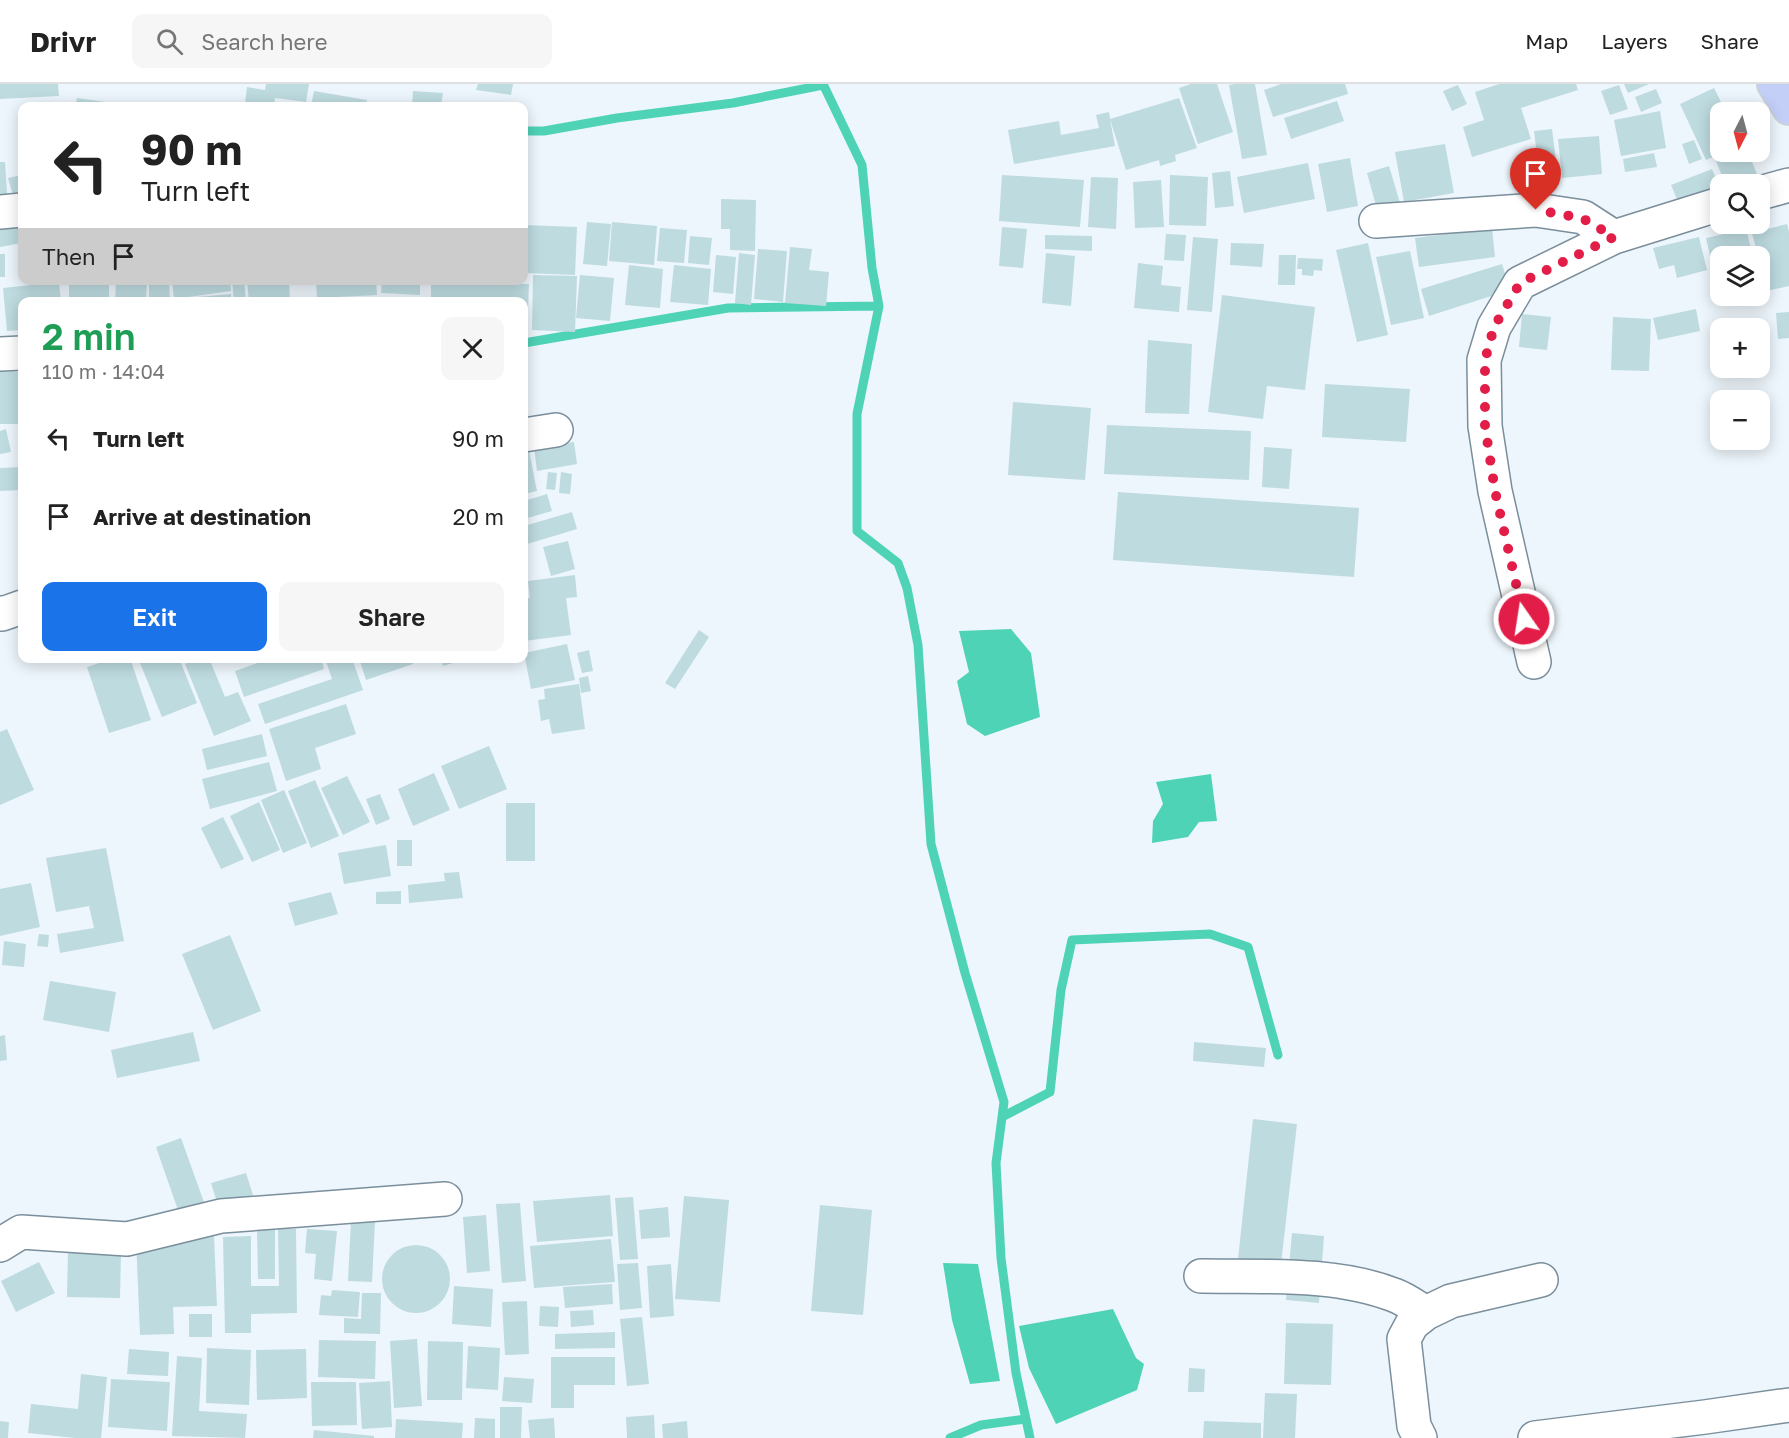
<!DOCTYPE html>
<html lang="en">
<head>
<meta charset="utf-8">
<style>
	:root { --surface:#fff; --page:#f6f6f6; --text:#222; --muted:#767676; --line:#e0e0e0; --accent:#1a73e8 }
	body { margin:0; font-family:"Golos Text",sans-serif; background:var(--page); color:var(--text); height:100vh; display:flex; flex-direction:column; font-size:22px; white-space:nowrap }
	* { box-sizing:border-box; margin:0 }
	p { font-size:20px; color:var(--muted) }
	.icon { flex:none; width:33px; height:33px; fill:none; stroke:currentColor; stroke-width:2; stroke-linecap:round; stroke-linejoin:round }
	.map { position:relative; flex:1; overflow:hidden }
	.side { position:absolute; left:18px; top:213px; width:510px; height:366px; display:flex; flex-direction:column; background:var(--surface); border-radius:12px; box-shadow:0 3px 15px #0003 }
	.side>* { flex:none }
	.banner { position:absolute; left:18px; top:18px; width:510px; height:183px; border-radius:12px; box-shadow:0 3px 15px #0003; background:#fff; color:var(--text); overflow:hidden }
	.needle { width:39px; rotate:186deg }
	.controls { position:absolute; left:1710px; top:18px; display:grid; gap:12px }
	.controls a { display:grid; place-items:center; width:60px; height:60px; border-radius:12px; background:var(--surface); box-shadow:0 3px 15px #0003; font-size:30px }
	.pin { position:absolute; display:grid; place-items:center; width:51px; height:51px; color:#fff; margin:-62px -26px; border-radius:50% 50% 50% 0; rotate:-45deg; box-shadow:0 0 6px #0007 }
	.pin .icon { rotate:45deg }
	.me { position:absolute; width:66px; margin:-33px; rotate:347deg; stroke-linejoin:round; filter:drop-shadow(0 0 4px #0008) }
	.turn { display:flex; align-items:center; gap:21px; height:126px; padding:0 24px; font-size:27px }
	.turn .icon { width:78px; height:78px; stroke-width:2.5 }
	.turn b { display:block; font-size:42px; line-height:51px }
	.then { display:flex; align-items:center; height:57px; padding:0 24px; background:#0003; gap:12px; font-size:22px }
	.round { display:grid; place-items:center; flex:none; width:63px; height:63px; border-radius:12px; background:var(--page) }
	.headline { display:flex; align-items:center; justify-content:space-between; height:102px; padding:0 24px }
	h1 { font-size:36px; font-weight:600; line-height:45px; color:#1e9e55 }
	.primary-button { display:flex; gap:12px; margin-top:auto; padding:12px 24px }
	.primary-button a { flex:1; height:69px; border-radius:12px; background:var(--accent); color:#fff; font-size:24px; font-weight:600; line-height:69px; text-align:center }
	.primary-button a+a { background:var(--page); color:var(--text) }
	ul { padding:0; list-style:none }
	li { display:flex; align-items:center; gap:18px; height:78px; padding:0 24px }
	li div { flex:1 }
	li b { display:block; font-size:22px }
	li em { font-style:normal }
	header { display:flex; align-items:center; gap:36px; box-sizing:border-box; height:84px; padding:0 30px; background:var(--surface); border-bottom:2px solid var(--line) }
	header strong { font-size:28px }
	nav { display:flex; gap:33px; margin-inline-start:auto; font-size:21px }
	.search { width:420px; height:54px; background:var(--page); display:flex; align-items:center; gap:15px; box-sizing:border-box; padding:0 21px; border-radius:12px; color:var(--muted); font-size:22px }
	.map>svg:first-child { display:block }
	.water { fill:#4fd3b7 }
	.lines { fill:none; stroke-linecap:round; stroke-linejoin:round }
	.stream { stroke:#4fd3b7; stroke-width:9 }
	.building { fill:#bedbe0 }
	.street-casing { stroke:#7a8e9c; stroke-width:36 }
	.primary-casing { stroke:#cfd1d2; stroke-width:36 }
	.street { stroke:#fff; stroke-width:33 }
	.primary { stroke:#c4cff8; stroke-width:33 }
	.route { stroke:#e11d48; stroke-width:10; stroke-dasharray:0 18 }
</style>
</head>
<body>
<header>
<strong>Drivr</strong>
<div class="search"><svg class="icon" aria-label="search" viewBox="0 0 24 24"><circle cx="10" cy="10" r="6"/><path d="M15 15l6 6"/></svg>Search here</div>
<nav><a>Map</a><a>Layers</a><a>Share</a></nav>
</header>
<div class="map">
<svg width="1789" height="1354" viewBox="0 0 1789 1354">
	<rect width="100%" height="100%" fill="#edf6fc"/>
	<!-- water -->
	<path class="water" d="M1011 545 1031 569 1040 633 985 652 967 640 957 597 969 588 959 547Z
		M1211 690 1217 737 1199 738 1188 753 1152 759 1153 737 1163 720 1156 698Z
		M943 1179 978 1180 1000 1297 970 1300 952 1236Z
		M1113 1225 1136 1274 1144 1280 1137 1306 1056 1340 1029 1284 1019 1242Z"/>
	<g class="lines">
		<!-- stream -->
		<path class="stream" d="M823 0 862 81 872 184 879 222 857 330V447L898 479 907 504 918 561 931 760 965 889 1004 1018 996 1079 1001 1174 1016 1289 1030 1354
			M524 47H544L617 34 733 19 823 1
			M524 259 728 224 879 222
			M1002 1033 1050 1008 1061 906 1072 856 1210 850 1248 863 1278 971
			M950 1354 981 1341 1026 1335"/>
	</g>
	<!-- building -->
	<path class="building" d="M0 0H58L59 12 0 15Z
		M266 0H309L306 18 275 14 274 22 245 20 247 3 265 6Z
		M478 0H513L511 11 476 6Z
		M1191 0H1217L1233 48 1198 60 1179 4Z
		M1235 0H1255L1267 71 1242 75 1229 1Z
		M1281 0H1345L1348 10 1273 33 1264 6Z
		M1499 0H1576L1578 6 1521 24 1531 55 1472 73 1463 43 1484 36 1475 8Z
		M1624 0H1649L1628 9Z
		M1458 1 1467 20 1452 27 1443 7Z
		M1619 1 1628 25 1610 31 1601 7Z
		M1714 4 1726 28H1720V68H1725L1706 76 1680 20Z
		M1656 5 1662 19 1641 28 1635 13Z
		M314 7 367 16 366 22H311Z
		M413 7 443 9 441 22H412Z
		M77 14 113 19V22H75Z
		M1179 14 1197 64 1175 71 1176 77 1160 82 1159 76 1126 86 1110 35 1115 62 1014 80 1008 46 1059 37 1061 51 1099 44 1096 31 1109 28 1110 35Z
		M1337 17 1344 37 1291 55 1284 34Z
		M1660 27 1666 64 1621 72 1614 36Z
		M1552 45 1559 101 1541 103 1534 47Z
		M1599 52 1602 90 1562 94 1558 55Z
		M1694 56 1702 75 1689 80 1682 60Z
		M1445 60 1454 109 1404 118 1395 68Z
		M1743 68H1748L1761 100H1725L1716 77Z
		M1654 69 1657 83 1625 88 1623 75Z
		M1350 74 1358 122 1327 128 1318 80Z
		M0 78H5L8 124H0Z
		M1308 79 1315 115 1244 129 1237 93Z
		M1389 82 1400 119 1377 125 1367 89Z
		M1712 85 1720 105 1682 127 1671 101Z
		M1230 87 1234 122 1215 124 1212 89Z
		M22 91V117L15 119 8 94Z
		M1002 91 1084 96 1080 143 999 137Z
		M1170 91 1208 93 1206 142 1169 141Z
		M1091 93 1118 94 1116 145 1088 143Z
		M1161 96 1164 143 1135 144 1133 98Z
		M721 115 756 116 755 167 730 166V145H721Z
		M17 129 22 159 0 163V132Z
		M587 138 611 140 607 182 583 180Z
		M612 138 657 142 654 181 609 177Z
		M1787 140 1789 148V202L1766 207 1760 179V172H1758L1752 149Z
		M524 141 577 143 575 191 524 189Z
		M1002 143 1027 145 1023 184 999 182Z
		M660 144 687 146 684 179 657 177Z
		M1492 144 1495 173 1419 183 1415 154Z
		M1746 145 1753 172H1720V193L1715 194 1706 154Z
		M1166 150 1186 151 1184 177 1164 176Z
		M1045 151 1092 152V167L1045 165Z
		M690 152 712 154 709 181 688 179Z
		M1193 153 1218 155 1212 228 1187 226Z
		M1699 153 1707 186 1677 194 1674 181 1659 185 1653 164Z
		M1231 159 1264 160 1262 183 1230 181Z
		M1368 159 1388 251 1357 258 1336 166Z
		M790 163 812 165 809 186 829 188 826 222 785 219Z
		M758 165 787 167 783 218 754 215Z
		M1410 167 1424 234 1391 241 1376 173Z
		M739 169 755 171 751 221 735 219Z
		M1046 169 1075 172 1071 222 1042 219Z
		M0 170H5V193H0Z
		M716 171 736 173 733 210 713 208Z
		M1279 171H1296L1295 201H1278Z
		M1298 174 1323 175 1322 187 1314 186 1313 192 1302 191V185H1297Z
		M1138 179 1163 182 1161 201 1181 203 1179 228 1134 224Z
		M1502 180 1510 206 1429 232 1421 205Z
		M629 181 663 185 660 224 625 221Z
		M674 181 711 185 708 221 670 218Z
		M533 191 577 192 575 248 532 246Z
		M580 191 614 194 610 237 576 234Z
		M69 196H109V218H69Z
		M116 196H147L146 218H115Z
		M149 196H169L170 218H149Z
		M172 196H230L231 207 174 215Z
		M232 196H244L246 218H234Z
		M247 196H289L290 218H249Z
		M316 196H376L377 211 317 214Z
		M382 196H420V211L381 209Z
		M431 197 529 200 527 254H524V218H431Z
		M59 198 61 218H22V246L7 247 3 204Z
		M1720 202V212H1751L1722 221 1716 203Z
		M231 210V218H177L176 215Z
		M1222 211 1315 223 1305 306 1267 302 1263 335 1208 328Z
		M1696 225 1700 247 1658 256 1653 234Z
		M1789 228V254L1778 255 1776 229Z
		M1522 230 1551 233 1547 266 1519 263Z
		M1613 233 1651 235 1649 287 1611 286Z
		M1148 256 1192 260 1189 330 1145 329Z
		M0 287 22 288V340H0Z
		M1325 300 1410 305 1406 358 1322 353Z
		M1013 318 1091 324 1085 396 1008 391Z
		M1107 341 1251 347 1249 396 1104 390Z
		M6 345 11 368 0 370V347Z
		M527 356 537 407 524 410V357Z
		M574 358 577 380 537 387 534 364Z
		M1264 363 1292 365 1289 405 1262 403Z
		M22 383V406L0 407V384Z
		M548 388 557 389 555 406 546 405Z
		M561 388 572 390 570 410 559 409Z
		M1118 408 1359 424 1354 493 1113 476Z
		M547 410 552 427 524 435V417Z
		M572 428 577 445 524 461V442Z
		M568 457 575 485 551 492 543 463Z
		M575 491 577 513 566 514 571 551 524 557V514H530L528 497Z
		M699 546 709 553 675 605 665 599Z
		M567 560 575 596 531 605 524 569Z
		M589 566 593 587 582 589 577 569Z
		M115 574H130L151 636 109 649 87 583Z
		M138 574H179L197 619 162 633Z
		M200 574H209L225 613 238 608 251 637 214 652 185 580Z
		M272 574H321L324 585 244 613 235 587Z
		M325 574H352L363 606 265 640 258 620 332 595Z
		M359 574H412L413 580 366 596Z
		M441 574H466V575L443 582Z
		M588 592 591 607 581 609 579 594Z
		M579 600 585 645 552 650 549 635 541 637 538 616 545 615 544 605Z
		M346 620 356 650 315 664 321 685 286 697 269 645Z
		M7 645 34 706 0 721V648Z
		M262 650 267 672 207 686 202 665Z
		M489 662 507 705 459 725 441 682Z
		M269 678 277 707 210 725 202 695Z
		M434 689 450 726 413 742 398 705Z
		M347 692 370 738 343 751 321 704Z
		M315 696 339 752 311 764 288 707Z
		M284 706 307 759 283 769 261 716Z
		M380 710 390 735 376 741 366 715Z
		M259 718 280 766 252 778 230 732Z
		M506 719H535V777H506Z
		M223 733 244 775 221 785 201 744Z
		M397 756H412V782H397Z
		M386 761 391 792 344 800 338 769Z
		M106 764 124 857 60 869 57 850 94 844 89 822 56 828 46 774Z
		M459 788 463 814 409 819 408 801 445 797 444 789Z
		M31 799 40 843 0 852V805Z
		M401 807V820H376V808Z
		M331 808 338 830 295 842 288 819Z
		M39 850 49 851 48 863 37 862Z
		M230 851 261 927 213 946 182 870Z
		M4 857 26 860 24 883 2 881Z
		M50 897 116 908 109 948 43 936Z
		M193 948 200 977 117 994 111 966Z
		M5 951 7 976 0 977V952Z
		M1194 958 1266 964 1264 983 1193 977Z
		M1253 1035 1297 1040 1281 1180 1238 1175Z
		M181 1054 205 1121 179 1129 156 1063Z
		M246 1089 253 1111 218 1121 211 1099Z
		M610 1111 613 1152 537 1158 533 1117Z
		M684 1112 729 1116 720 1218 675 1215Z
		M633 1113 638 1175 620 1176 615 1114Z
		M520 1119 526 1197 502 1199 496 1120Z
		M820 1121 872 1126 863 1231 811 1227Z
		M668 1123 670 1153 641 1155 639 1126Z
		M486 1131 490 1187 467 1189 463 1133Z
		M351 1136 375 1137 372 1198 348 1197Z
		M278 1145H296L297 1229 251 1230V1249H225L223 1153 251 1152V1202H279Z
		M307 1145 337 1147 332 1197 314 1195 316 1170 305 1169Z
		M257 1146H275V1195H258Z
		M1292 1149 1324 1152 1319 1219 1286 1216Z
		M214 1152 217 1222 173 1223 174 1250 140 1251 136 1155Z
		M611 1155 615 1198 534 1204 530 1162Z
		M382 1195a34 34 0 1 1 68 0a34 34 0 1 1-68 0Z
		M68 1167H121L120 1214 67 1213Z
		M39 1178 55 1209 16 1228 1 1197Z
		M638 1179 642 1224 620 1226 617 1180Z
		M671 1180 674 1232 650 1234 647 1182Z
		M612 1200 613 1220 565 1224 563 1203Z
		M454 1202 493 1205 491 1243 452 1240Z
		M332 1206 360 1208 358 1233 319 1231 321 1211 331 1212Z
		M362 1209H381L380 1250 344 1249V1234L361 1235Z
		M527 1217 529 1270 505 1271 502 1218Z
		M540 1222 559 1223 558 1243 539 1242Z
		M593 1226 594 1241 571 1243 570 1227Z
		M189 1230H212V1253H189Z
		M642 1233 649 1300 627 1302 620 1235Z
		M1286 1239 1333 1240 1331 1301 1284 1300Z
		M615 1248V1264L555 1265V1250Z
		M417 1255 422 1322 394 1324 390 1257Z
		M319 1256 376 1257 375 1295 318 1293Z
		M428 1257 463 1258 462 1316H427Z
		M468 1262 500 1264 498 1306 466 1304Z
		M207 1264 251 1266 249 1321 206 1319Z
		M129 1265 169 1268 168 1292 127 1290Z
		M306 1265 307 1314 257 1316 256 1266Z
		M177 1272 202 1274 199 1327 247 1330 245 1354 172 1352Z
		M551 1273H615V1301H574V1324H551Z
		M1189 1284 1205 1285 1204 1308H1188Z
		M81 1290 107 1293 101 1354H75L28 1349 31 1320 78 1325Z
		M504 1293 534 1295 532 1319 502 1317Z
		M111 1295 170 1298 167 1347 108 1343Z
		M390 1297 392 1343 362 1345 359 1299Z
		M311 1298H356L357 1341 312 1342Z
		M1265 1309 1297 1310 1295 1354H1263Z
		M500 1323H522L521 1354H500Z
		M654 1331 655 1354H627L626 1333Z
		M475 1334 495 1335V1354H474Z
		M554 1334 555 1354H530L528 1336Z
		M396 1335 463 1339 462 1354H395Z
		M0 1337 9 1338 8 1354H0Z
		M687 1337 688 1354H663L662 1340Z
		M1204 1337 1261 1339V1354H1203Z
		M314 1346 374 1352V1354H313Z"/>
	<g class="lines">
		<!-- street casing -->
		<g class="street-casing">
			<path id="street" d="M1760 109 1789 101
				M0 128 22 126
				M1376 137 1536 126 1583 133 1614 153
				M0 270 22 269
				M524 351 556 346
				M0 529 2 530 22 523
				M1534 578 1495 407 1485 342 1484 276 1494 243 1520 199 1614 153 1720 120
				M0 1161 21 1148 127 1155 221 1132 445 1115
				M1201 1192C1263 1193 1335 1188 1394 1211 1405 1215 1416 1223 1426 1229
				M1420 1354 1414 1342 1404 1255 1412 1240 1426 1229 1451 1217 1541 1196
				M1535 1354 1705 1333 1789 1321"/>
		</g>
		<!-- primary casing -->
		<g class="primary-casing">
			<path id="primary" d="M1774 0 1789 24"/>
		</g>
		<!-- street -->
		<use href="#street" class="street"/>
		<!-- primary -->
		<use href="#primary" class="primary"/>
	</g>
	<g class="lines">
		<!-- route -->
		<path class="route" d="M1524 535 1495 407 1485 342V276L1494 243 1520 199 1614 153 1582 134 1536 126"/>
	</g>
</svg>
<div class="controls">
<a><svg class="needle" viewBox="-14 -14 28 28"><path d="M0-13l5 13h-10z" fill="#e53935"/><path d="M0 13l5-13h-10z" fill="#767676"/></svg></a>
<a><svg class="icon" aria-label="search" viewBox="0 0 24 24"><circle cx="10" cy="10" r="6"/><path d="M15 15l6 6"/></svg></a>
<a><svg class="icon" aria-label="layers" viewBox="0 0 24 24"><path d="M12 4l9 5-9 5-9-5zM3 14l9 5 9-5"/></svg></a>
<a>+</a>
<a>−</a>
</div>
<div class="pin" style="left:1536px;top:126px;background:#d93025"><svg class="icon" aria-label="arrive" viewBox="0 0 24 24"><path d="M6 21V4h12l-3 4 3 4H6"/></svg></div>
<svg class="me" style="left:1524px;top:535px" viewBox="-20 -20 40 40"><circle r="17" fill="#e11d48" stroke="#fff" stroke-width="3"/><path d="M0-11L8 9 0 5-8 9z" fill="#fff"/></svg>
<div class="banner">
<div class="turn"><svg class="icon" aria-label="left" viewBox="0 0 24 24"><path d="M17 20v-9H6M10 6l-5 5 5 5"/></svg><div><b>90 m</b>Turn left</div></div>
<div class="then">Then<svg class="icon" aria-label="arrive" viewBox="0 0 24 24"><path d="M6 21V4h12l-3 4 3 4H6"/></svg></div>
</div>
<section class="side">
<div class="headline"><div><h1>2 min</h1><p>110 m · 14:04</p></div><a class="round"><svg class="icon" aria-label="close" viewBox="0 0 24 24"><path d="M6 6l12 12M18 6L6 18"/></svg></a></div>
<ul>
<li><svg class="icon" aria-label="left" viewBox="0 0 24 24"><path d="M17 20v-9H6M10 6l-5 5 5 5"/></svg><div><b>Turn left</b></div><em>90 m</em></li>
<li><svg class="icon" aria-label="arrive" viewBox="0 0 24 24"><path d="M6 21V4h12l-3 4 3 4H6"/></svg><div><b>Arrive at destination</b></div><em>20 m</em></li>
</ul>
<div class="primary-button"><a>Exit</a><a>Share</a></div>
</section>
</div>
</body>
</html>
